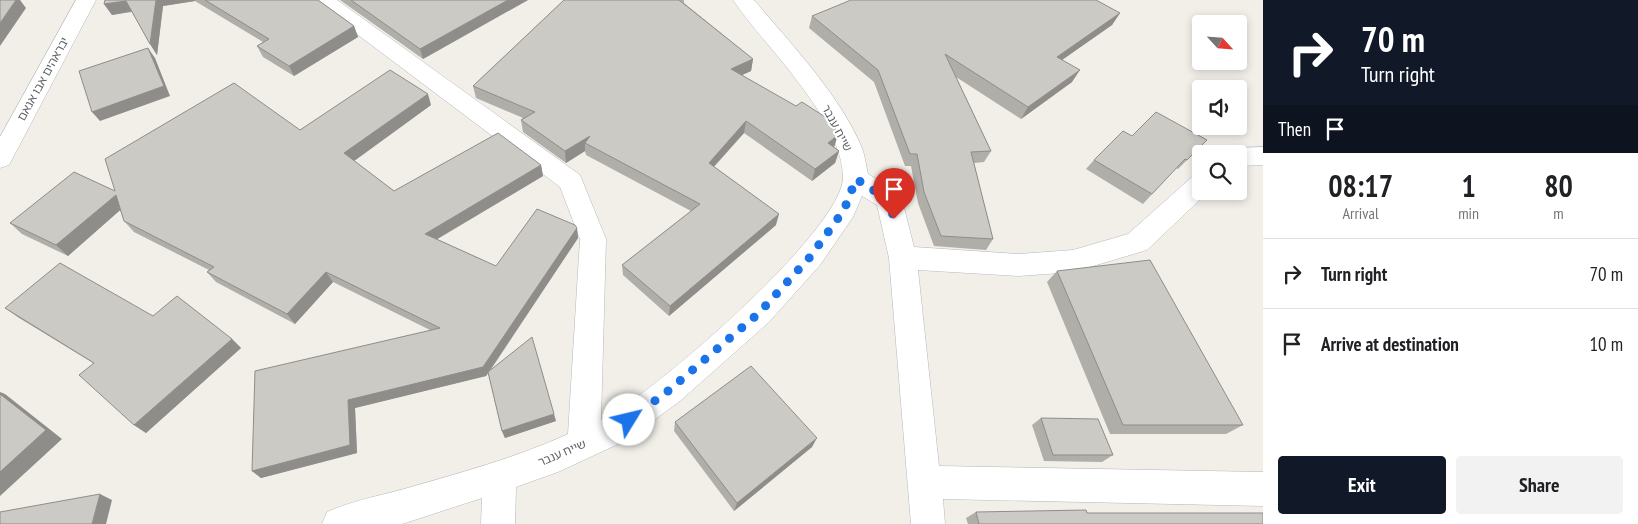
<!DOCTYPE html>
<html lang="en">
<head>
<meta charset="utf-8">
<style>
	:root { --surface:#fff; --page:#f2f2f2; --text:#202124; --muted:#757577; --line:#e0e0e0; --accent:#111827 }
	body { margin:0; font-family:"PT Sans Narrow","Noto Sans Hebrew",sans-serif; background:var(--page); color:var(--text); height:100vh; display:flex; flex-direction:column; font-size:19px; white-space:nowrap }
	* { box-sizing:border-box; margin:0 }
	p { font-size:16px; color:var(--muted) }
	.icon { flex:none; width:28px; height:28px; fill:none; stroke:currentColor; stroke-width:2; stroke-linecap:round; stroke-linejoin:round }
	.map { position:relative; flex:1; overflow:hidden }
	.side { display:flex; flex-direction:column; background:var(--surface); width:375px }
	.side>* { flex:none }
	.guide { background:#111827; color:#fff; overflow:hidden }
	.needle { width:32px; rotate:116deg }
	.controls { position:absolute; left:1192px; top:15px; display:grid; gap:10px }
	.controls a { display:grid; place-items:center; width:55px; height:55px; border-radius:5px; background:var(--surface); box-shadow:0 2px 8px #0003; font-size:25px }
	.pin { position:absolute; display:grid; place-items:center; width:42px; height:42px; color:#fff; margin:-51px -21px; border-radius:50% 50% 50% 0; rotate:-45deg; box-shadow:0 0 5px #0007 }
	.pin .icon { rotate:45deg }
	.me { position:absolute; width:55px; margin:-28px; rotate:54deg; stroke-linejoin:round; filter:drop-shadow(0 0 4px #0008) }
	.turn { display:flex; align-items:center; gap:18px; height:105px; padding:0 15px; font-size:22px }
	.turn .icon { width:65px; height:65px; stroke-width:2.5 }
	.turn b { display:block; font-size:35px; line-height:42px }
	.then { display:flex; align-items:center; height:48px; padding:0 15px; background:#0003; gap:10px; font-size:19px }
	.eta { display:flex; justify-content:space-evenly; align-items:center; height:85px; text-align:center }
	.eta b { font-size:30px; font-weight:600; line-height:35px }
	.cta { display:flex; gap:10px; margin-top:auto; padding:10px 15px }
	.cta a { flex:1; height:58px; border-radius:5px; background:var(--accent); color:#fff; font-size:20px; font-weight:600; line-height:58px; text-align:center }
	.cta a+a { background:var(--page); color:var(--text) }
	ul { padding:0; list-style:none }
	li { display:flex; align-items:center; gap:15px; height:70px; padding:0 15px; border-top:1px solid var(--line) }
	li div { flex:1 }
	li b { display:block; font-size:19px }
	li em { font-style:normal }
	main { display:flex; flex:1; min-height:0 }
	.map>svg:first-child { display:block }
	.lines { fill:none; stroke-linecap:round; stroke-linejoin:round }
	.minor-casing { stroke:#b5b8bc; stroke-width:1 }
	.minor { fill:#fff; fill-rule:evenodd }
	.wall { fill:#afaea9 }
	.shaded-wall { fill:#8f8d8a }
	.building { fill:#cccac5; stroke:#8f8d8a }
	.route { stroke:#1a73e8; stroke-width:9; stroke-dasharray:0 16.2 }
	.labels { text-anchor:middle; stroke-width:4; stroke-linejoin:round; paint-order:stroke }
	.street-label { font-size:12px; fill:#5f6368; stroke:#fff }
</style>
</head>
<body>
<main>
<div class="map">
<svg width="1263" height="524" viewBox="0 0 1263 524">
	<rect width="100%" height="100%" fill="#f1efe8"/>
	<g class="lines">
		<!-- minor casing -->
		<g class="minor-casing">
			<path id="minor" d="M76 0H96L9 165 0 168V137Z
				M314 0H337L580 175 606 239 601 420C649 398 844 229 843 177 842 118 765 47 733 0H754C791 44 840 95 862 148 865 156 866 166 868 174L898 193 902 200 914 247 1019 254 1073 250 1128 234 1192 177 1201 175V191H1209L1147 250 1073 272 1019 276 918 270 939 466 1263 472V506L943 499 945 524H911L889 258 877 205 862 196 853 217 820 265 769 322 680 401 627 440 558 472 516 487 515 524H481L482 498 402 524H322L327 512C352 501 378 496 404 489 459 473 516 458 568 434L580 239 560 187 317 4Z
				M1263 147V165L1239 166V154H1229L1230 151 1239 148Z"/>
		</g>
		<!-- minor -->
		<use href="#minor" class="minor"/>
	</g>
	<!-- wall -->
	<path class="wall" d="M105 0H318L354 26 358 37 294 76 263 57 257 46 263 42 195 1 163 6 157 55 150 44 132 12 112 15 104 4Z
		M340 0H528L423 59Z
		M564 0H684V3L753 59 751 71 742 75 838 135 834 147 839 151 835 163 812 181 744 133 714 167 776 225 669 316 623 275 622 265 691 211 586 155 585 151 566 163 523 132 521 120 523 118 476 98 473 86Z
		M1120 13 1112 25 1062 60 1072 82 1021 119 956 77 991 151 984 162 974 163 993 239 986 250 934 246 918 203 911 166H905L874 82 809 28 812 16Z
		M431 105 354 161 394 191 541 165 543 176 437 239 496 266 577 228 578 238 490 371 556 421 505 438 502 431 488 373 486 376 355 408 357 453 261 478 252 471 430 330 333 282 295 324 216 282 207 272 209 270 134 232 124 221 120 210 68 256 22 234 10 223 115 191 300 130Z
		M1132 136 1207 140 1178 169 1176 168 1143 204 1086 169 1094 160Z
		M1057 271 1243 425 1226 434H1110L1047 282Z
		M5 308 153 316 232 339 241 348 146 433 134 425 93 363 19 318Z
		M1041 418 1113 455 1102 462 1044 461 1032 425Z
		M675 422 812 447 734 511 674 431Z
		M976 512 1087 513 1263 524H968L966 518Z"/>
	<!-- shaded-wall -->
	<path class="shaded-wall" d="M16 0H20L26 8 0 46V23Z
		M156 0H194L195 1 163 6 157 55 150 44Z
		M508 0H528L423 59 420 49Z
		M126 1 133 11 112 15 104 4Z
		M1120 13 1112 25 1049 69 1057 57Z
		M354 26 358 37 294 76 289 66Z
		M148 48 155 58 170 96 100 121 92 112Z
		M753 59 751 71 729 81 731 69Z
		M1080 70 1072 82 1021 119 1028 107Z
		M428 94 431 105 350 164 344 153Z
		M746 121 744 133 707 174 709 163Z
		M838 135 834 147 824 155 828 143Z
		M590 136 585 143V151L566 163 565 151Z
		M839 151 835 163 812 181 815 169Z
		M541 165 543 176 429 244 425 234Z
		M116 195 126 205 68 256 56 245Z
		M779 214 776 225 669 316 670 306Z
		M577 228 578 238 486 376 355 408 357 453 261 478 252 471Z
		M326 272 333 282 295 324 287 314Z
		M232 339 241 348 146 433 134 425Z
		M0 392 5 394 62 439 0 496Z
		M554 414 556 421 505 438 502 431Z
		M817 438 812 447 734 511 737 503Z
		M100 494 112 500 106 524H92Z"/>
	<!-- building -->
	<path class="building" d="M0 0H16L0 23Z
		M105 0H156L150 44 126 1 104 4Z
		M205 0H318L354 26 289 66 257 46 269 39Z
		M351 0H508L420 49Z
		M564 0H679L753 59 731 69 796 106 802 102 833 122 838 135 828 143 839 151 815 169 746 121 709 163 779 214 670 306 622 265 700 204 585 143 590 136 565 151 521 120 535 112 473 86Z
		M851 0H1096L1120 13 1057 57 1080 70 1028 107 945 54 991 151 971 152 993 239 941 236 924 192 917 154H910L878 70 812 16Z
		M148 48 164 86 92 112 79 71Z
		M390 70 428 94 344 153 394 191 498 133 541 165 425 234 496 266 537 209 575 225 577 228 483 367 348 400 350 445 252 471 255 371 440 328 326 272 287 314 207 272 214 267 124 221 116 195 56 245 10 223 74 172 115 191 105 159 234 83 300 130Z
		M1156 112 1207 140 1187 160 1185 159 1152 194 1094 160 1123 131 1132 136Z
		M1150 260 1243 425H1123L1057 271Z
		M60 263 153 316 177 296 232 339 134 425 79 375 94 363 5 308Z
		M532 337 554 414 502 431 488 372Z
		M751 366 817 438 737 503 675 422Z
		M0 394 46 430 0 472Z
		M1041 418 1098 419 1113 455H1053Z
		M100 494 92 524H0V512Z
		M1086 510 1087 513H1263V524H979L976 512Z"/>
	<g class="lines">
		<!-- route -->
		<path class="route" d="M629 420 668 391 759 313 810 257 844 210 856 179 889 200 894 219"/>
	</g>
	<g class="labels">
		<!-- street labels -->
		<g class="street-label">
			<text transform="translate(43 79) rotate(-61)" y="4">יבראהים אבו אנאם</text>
			<text transform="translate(837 128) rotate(62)" y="4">שייח ענבר</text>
			<text transform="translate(562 453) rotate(-23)" y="4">שייח ענבר</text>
		</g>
	</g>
</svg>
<div class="controls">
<a><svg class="needle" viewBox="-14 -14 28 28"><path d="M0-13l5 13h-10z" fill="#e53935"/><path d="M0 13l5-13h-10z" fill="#757577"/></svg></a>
<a><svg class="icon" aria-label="sound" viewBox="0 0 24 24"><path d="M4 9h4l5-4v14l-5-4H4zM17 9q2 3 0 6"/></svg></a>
<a><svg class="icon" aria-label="search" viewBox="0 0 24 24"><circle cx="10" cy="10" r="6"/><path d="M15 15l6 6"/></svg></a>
</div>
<div class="pin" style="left:894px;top:219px;background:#d93025"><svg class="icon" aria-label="arrive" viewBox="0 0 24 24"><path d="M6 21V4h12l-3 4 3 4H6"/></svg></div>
<svg class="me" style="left:629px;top:420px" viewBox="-20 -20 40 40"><circle r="19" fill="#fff"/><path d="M0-13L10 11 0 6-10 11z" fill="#1a73e8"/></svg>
</div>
<section class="side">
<div class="guide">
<div class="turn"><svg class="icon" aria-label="right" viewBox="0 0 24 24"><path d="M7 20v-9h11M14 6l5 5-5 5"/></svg><div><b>70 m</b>Turn right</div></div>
<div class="then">Then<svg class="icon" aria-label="arrive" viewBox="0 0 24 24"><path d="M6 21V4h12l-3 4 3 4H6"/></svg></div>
</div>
<div class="eta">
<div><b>08:17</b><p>Arrival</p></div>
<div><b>1</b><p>min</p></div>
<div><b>80</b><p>m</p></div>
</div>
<ul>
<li><svg class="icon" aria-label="right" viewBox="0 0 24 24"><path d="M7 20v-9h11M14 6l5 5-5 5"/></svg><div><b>Turn right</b></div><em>70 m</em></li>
<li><svg class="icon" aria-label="arrive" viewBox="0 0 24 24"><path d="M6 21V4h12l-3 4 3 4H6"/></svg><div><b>Arrive at destination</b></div><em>10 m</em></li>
</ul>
<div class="cta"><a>Exit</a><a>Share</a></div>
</section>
</main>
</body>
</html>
